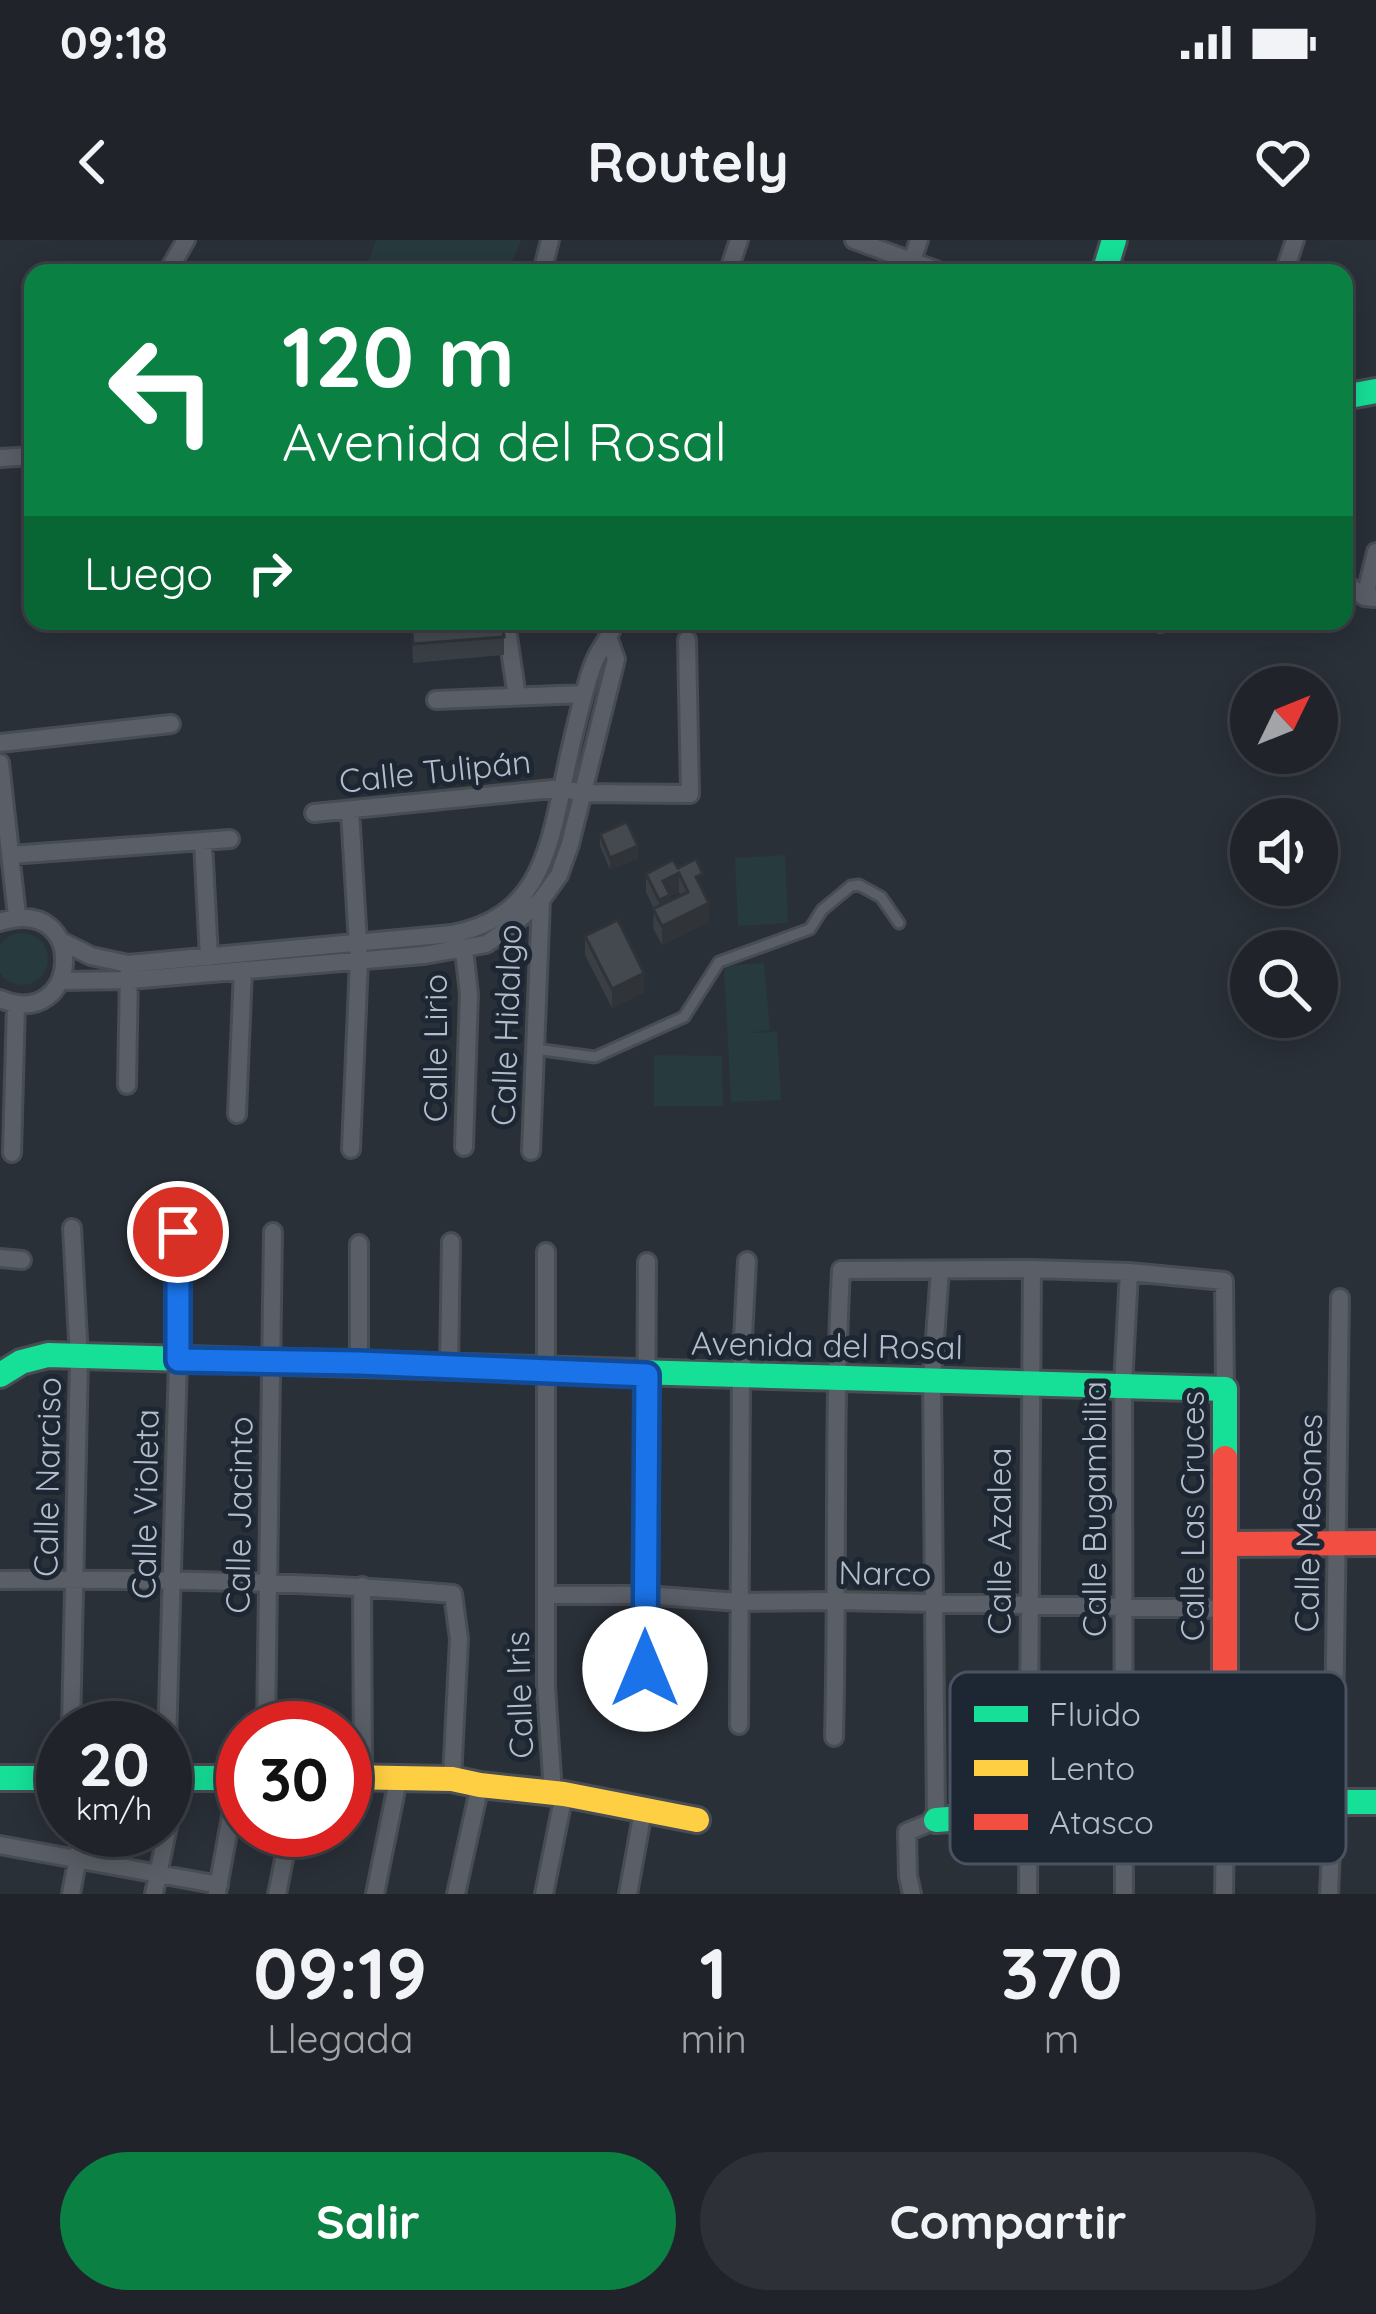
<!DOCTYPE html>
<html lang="es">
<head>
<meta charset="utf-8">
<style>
	:root { --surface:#20242a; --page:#2d3036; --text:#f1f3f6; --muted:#a2a4a8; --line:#3d4147; --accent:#0b8043 }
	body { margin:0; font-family:Quicksand,sans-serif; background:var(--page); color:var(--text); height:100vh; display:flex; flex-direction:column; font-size:45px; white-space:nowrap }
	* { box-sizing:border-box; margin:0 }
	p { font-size:39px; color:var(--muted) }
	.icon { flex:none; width:66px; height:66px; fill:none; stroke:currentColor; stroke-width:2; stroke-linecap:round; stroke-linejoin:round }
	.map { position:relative; height:1654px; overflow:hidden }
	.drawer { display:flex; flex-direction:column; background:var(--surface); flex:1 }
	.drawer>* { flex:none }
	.banner { position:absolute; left:24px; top:24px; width:1329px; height:366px; border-radius:24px; box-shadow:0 6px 30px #0003,0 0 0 3px var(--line); background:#0b8043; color:#fff; overflow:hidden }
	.needle { width:78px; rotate:47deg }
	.tools { position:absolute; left:1230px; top:426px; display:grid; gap:24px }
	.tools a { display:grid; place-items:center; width:108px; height:108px; border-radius:50%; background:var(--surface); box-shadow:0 6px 30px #0003,0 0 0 3px var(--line); font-size:60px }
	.speed { position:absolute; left:36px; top:1461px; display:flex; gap:24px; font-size:60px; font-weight:700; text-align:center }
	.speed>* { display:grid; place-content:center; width:156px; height:156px; border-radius:50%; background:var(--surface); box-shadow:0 6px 30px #0003,0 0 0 3px var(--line); line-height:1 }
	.speed small { font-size:30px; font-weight:400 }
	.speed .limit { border:18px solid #d22; background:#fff; color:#111 }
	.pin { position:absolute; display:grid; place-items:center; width:102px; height:102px; color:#fff; margin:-51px; border:6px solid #fff; border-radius:50%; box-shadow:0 3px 12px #0007 }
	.me { position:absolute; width:132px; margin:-66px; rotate:0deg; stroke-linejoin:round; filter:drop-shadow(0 0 9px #0008) }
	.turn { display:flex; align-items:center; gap:42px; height:252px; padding:0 60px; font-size:54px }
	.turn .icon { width:156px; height:156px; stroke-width:2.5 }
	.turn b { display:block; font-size:84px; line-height:102px }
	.then { display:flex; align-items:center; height:114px; padding:0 60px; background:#0003; gap:24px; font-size:45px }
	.eta { display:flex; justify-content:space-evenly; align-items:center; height:204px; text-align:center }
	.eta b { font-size:72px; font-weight:700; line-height:84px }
	.cta { display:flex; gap:24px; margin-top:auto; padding:24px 60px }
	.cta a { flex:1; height:138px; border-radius:72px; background:var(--accent); color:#fff; font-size:48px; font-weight:700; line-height:138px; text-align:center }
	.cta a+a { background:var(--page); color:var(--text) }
	.status { display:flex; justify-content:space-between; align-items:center; height:84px; padding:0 60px; background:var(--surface); direction:ltr }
	.status svg { height:33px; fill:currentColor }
	header { display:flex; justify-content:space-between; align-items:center; height:156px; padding:0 60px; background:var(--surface); font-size:54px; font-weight:700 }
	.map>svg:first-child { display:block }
	.green { fill:#273a3e }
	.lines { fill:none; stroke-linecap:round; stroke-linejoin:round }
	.lane-casing { stroke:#484c53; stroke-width:15 }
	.street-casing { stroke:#484c53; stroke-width:22 }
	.fast-casing { stroke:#484c53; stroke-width:30 }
	.slow-casing { stroke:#484c53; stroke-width:30 }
	.jam-casing { stroke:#484c53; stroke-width:30 }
	.lane { stroke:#5a5e66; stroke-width:9 }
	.street { stroke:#5a5e66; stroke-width:16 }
	.fast { stroke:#16e098; stroke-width:24 }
	.slow { stroke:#ffcf43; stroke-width:24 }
	.jam { stroke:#f24e42; stroke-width:24 }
	.wall { fill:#3a3f45; fill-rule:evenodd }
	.shaded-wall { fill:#303338 }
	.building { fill:#444950; stroke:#303338; stroke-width:3 }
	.route-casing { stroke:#114b97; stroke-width:30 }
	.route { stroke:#1a73e8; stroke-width:21 }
	.labels { text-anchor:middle; stroke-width:10; stroke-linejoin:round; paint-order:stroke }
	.street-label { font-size:33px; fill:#b4bcc9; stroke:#1d2633 }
	.key { fill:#1d2633; stroke:#4a5360; stroke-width:3 }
	.key-label { font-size:33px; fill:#b4bcc9 }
</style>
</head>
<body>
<div class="status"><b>09:18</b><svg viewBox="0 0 49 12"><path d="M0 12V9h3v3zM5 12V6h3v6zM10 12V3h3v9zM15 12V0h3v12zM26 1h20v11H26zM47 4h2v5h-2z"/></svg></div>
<header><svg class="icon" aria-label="back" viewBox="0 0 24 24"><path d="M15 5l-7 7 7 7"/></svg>Routely<svg class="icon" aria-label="heart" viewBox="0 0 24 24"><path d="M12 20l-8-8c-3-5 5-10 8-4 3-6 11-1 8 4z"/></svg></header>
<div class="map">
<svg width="1376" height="1654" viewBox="0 0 1376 1654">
	<rect width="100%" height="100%" fill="#2a3038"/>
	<!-- green -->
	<path class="green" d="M376 0H521L508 33H364Z
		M785 615 788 683 738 686 735 618Z
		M-4 719a26 26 0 1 1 52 0a26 26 0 1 1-52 0Z
		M764 723 770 790 746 793 777 792 781 860 731 862 724 726Z
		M654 815 722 816 723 866H654Z"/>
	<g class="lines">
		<!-- lane casing -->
		<g class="lane-casing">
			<path id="lane" d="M535 809 595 817 684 777 719 722 810 689 822 670 851 646 859 645 881 657 899 683"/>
		</g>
		<!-- street casing -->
		<g class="street-casing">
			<path id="street" d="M854 0 944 33
				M167 33 186 0
				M542 33 550 0
				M728 33 739 0
				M908 33 919 0
				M1284 33 1295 0
				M0 218 33 216
				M1344 343 1365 357 1374 358
				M1365 357 1376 312
				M506 383 517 457
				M1160 383 1161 381
				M436 460 584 454
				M0 503 171 484
				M0 523 17 676
				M350 571 359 720 351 909
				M314 573 562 548 581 553 690 554 687 400
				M203 602 209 717
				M10 615 230 599
				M0 682C90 653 81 793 0 759
				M61 701 91 716 128 724 452 694C534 678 547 620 562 549 568 519 575 488 583 458 587 444 591 426 598 414 605 402 611 394 615 381
				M464 710 469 754 464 907
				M61 741 130 740 424 715 486 704 508 689 541 660 559 635 570 604 616 419 609 400
				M127 845 129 731
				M237 874 243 730
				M531 911 541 660
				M12 913 16 764
				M359 1004V1123
				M546 1012V1447L553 1553
				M0 1018 22 1020
				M449 1127 451 1002
				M0 1340C151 1339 302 1341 453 1354L459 1399 452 1539
				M362 1346 363 1537
				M546 1355H645L739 1362 837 1361 1224 1369
				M645 1429 647 1022
				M739 1485 741 1136 747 1021
				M71 1488 79 1118 72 988
				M266 1488 273 992
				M834 1497C838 1341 833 1186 841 1030L1032 1029 1129 1032 1224 1041 1225 1149
				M166 1538 178 1120V992
				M0 1605 219 1645
				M217 1653 238 1538
				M71 1654 83 1590
				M154 1654 178 1538
				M277 1654 290 1590
				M375 1654 398 1540
				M456 1654 480 1545
				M544 1654 564 1554
				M628 1654 643 1571
				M912 1654 908 1636 907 1592 936 1580 932 1139 940 1030
				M1028 1654 1032 1029
				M1124 1654 1123 1145 1129 1032
				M1224 1654 1225 1581
				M1329 1654 1333 1563 1340 1058"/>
		</g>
		<!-- fast casing -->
		<g class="fast-casing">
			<path id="fast" d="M1104 33 1114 0
				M1344 157 1376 151
				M0 1135 21 1122 48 1115 1225 1149V1218
				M0 1538H63
				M165 1538H243
				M1225 1562H1376
				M936 1580 1026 1573 1173 1579"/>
		</g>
		<!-- slow casing -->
		<g class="slow-casing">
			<path id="slow" d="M345 1537 452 1539 480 1545 564 1554 697 1580"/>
		</g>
		<!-- jam casing -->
		<g class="jam-casing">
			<path id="jam" d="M1225 1304 1376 1303
				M1173 1579 1225 1581V1218"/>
		</g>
		<!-- lane -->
		<use href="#lane" class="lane"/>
		<!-- street -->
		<use href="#street" class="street"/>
		<!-- fast -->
		<use href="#fast" class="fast"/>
		<!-- slow -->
		<use href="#slow" class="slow"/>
		<!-- jam -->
		<use href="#jam" class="jam"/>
	</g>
	<!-- wall -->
	<path class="wall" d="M411 382 504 397V415L413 423Z
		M600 594 638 619 610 630 600 606Z
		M678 628 703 651 709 682 662 705 653 688 654 669 646 652V634ZM679 652 681 656 670 661V656Z
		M585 696 644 752 612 768 585 715Z"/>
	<!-- shaded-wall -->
	<path class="shaded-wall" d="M638 606V619L610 630V618Z
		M679 633V652L670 656V674L659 679V660L663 641Z
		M709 663V682L662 705V686Z
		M644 733V752L612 768V749Z"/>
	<!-- building -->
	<path class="building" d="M502 381 504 397 413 404 411 382Z
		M627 582 638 606 610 618 600 594Z
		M696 619 703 634 696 637 709 663 662 686 653 669 688 652 679 633 663 641 670 655 659 660 646 634 673 620 678 628Z
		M618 680 644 733 612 749 585 696Z"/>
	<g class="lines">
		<!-- route casing -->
		<g class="route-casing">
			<path id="route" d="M178 992V1120L359 1123 647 1135 645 1429"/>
		</g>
		<!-- route -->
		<use href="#route" class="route"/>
	</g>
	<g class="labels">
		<!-- street labels -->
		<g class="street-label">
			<text transform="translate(435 531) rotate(-6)" y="12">Calle Tulipán</text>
			<text transform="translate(506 785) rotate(-88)" y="12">Calle Hidalgo</text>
			<text transform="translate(435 808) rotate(-90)" y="12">Calle Lirio</text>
			<text transform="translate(827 1105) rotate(1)" y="12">Avenida del Rosal</text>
			<text transform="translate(47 1237) rotate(-89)" y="12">Calle Narciso</text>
			<text transform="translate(145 1264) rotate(-89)" y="12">Calle Violeta</text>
			<text transform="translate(1094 1269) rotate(-90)" y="12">Calle Bugambilia</text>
			<text transform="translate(239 1275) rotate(-89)" y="12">Calle Jacinto</text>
			<text transform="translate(1192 1276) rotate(-90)" y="12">Calle Las Cruces</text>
			<text transform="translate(1308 1283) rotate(-89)" y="12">Calle Mesones</text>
			<text transform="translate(999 1301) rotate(-90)" y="12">Calle Azalea</text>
			<text transform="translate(885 1333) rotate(1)" y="12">Narco</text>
			<text transform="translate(519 1455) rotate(-92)" y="12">Calle Iris</text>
		</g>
	</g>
	<!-- legend -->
	<rect x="950" y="1432" width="396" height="192" rx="18" class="key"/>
	<rect x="974" y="1466" width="54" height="16" fill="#16e098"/>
	<rect x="974" y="1520" width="54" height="16" fill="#ffcf43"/>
	<rect x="974" y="1574" width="54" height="16" fill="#f24e42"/>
	<g class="key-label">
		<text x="1049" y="1486">Fluido</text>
		<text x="1049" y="1540">Lento</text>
		<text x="1049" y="1594">Atasco</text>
	</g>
</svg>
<div class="tools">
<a><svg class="needle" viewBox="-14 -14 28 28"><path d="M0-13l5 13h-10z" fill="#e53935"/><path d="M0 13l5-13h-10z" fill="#a2a4a8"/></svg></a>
<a><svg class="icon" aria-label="sound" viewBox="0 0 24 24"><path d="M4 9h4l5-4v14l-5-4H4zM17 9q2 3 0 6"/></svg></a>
<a><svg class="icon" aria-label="search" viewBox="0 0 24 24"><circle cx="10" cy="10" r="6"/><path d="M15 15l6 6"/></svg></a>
</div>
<div class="speed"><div>20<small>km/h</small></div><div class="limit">30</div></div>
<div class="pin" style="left:178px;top:992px;background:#d93025"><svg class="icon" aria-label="arrive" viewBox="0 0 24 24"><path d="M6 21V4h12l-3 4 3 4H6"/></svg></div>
<svg class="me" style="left:645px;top:1429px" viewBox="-20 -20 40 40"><circle r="19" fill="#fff"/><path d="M0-13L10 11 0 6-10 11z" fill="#1a73e8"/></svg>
<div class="banner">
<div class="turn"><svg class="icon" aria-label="left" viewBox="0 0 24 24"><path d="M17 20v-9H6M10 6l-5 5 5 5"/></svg><div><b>120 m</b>Avenida del Rosal</div></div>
<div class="then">Luego<svg class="icon" aria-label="right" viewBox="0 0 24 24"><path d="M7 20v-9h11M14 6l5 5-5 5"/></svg></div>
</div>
</div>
<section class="drawer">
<div class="eta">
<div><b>09:19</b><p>Llegada</p></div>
<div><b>1</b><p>min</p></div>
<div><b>370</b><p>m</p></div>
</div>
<div class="cta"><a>Salir</a><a>Compartir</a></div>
</section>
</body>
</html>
